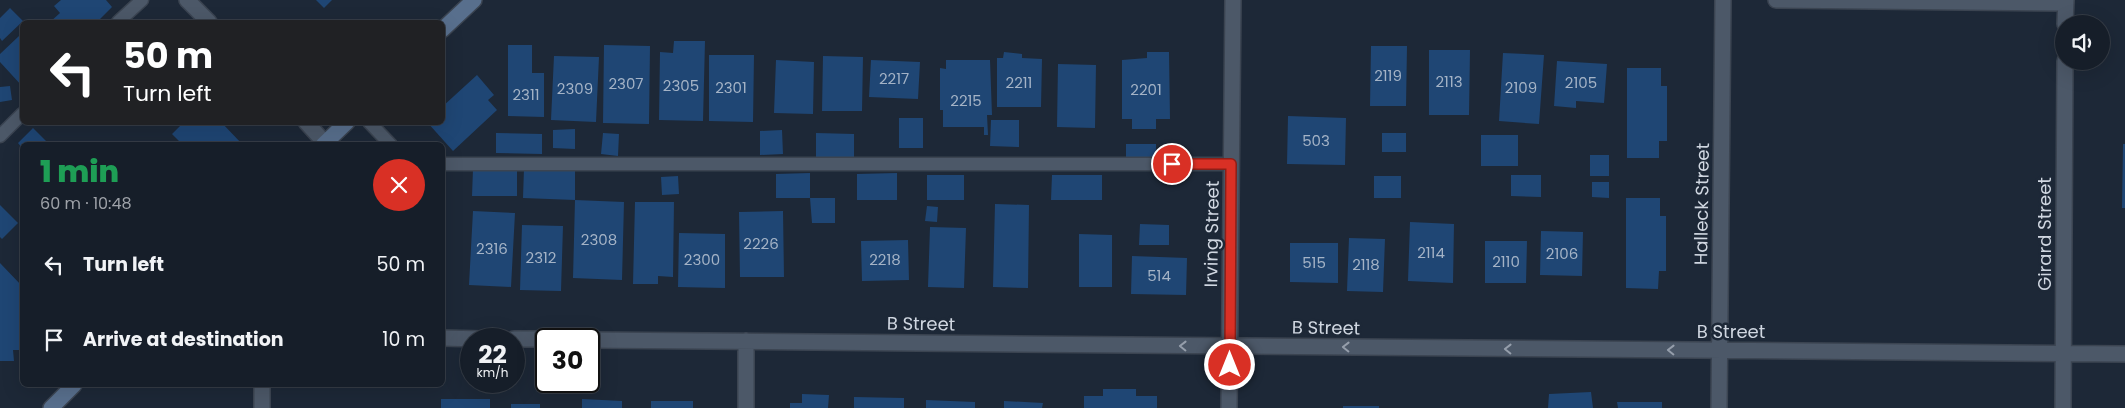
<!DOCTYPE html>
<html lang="en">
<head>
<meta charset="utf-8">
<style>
	:root { --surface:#161e29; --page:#232b35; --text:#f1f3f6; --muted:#9ea2a8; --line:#353c46 }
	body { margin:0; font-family:Poppins,sans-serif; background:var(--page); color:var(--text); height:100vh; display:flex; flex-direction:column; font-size:19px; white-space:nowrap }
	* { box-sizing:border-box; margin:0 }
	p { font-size:16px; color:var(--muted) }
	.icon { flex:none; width:28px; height:28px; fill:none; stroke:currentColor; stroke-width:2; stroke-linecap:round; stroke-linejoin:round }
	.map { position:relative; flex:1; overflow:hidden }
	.drawer { position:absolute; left:20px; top:142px; width:425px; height:245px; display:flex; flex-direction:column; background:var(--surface); border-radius:8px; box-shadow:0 5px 20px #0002,0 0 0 1px var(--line) }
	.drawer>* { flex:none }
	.guide { position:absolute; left:20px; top:20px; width:425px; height:105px; border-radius:8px; box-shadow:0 5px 20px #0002,0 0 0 1px var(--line); background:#202124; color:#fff; overflow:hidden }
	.controls { position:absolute; left:2055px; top:15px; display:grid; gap:10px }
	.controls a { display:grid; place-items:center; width:55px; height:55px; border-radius:50%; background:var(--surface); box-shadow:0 5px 20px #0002,0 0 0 1px var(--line); font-size:25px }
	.speed { position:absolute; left:460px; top:328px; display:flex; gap:10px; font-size:25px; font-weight:700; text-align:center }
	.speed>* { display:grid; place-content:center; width:65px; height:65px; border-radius:50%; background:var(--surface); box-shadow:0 5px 20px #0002,0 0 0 1px var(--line); line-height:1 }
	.speed small { font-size:12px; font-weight:400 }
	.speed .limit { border:2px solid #111; border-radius:8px; background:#fff; color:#111 }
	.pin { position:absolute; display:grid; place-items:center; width:42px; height:42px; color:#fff; margin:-21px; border:2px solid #fff; border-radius:50%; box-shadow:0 1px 5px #0007 }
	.me { position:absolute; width:55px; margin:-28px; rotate:0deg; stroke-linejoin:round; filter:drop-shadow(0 0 4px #0008) }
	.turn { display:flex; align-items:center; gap:18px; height:105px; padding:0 20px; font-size:22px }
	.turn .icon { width:65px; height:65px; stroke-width:2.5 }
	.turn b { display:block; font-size:35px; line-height:42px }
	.round { display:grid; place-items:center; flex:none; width:52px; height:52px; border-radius:26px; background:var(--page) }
	.overview { display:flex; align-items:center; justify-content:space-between; height:85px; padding:0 20px }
	h1 { font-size:30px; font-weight:800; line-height:38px; color:#1e9e55 }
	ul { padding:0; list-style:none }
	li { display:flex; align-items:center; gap:15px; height:75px; padding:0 20px }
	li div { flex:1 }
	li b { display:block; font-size:19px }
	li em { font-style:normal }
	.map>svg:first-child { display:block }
	.building { fill:#1f4674 }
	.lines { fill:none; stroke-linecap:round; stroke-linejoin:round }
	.lane-casing { stroke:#3b4451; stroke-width:15 }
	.street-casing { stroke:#3b4451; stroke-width:18 }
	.secondary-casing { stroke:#3b4451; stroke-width:18 }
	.lane { stroke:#4c5868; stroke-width:12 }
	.street { stroke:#4c5868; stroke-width:15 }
	.secondary { stroke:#586f8d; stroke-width:15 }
	.oneway { stroke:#959eab }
	.route-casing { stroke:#8d1f18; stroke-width:12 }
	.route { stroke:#d93025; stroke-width:9 }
	.labels { text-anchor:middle; stroke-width:5; stroke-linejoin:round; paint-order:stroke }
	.number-label { font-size:15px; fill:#a4b3c6 }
	.street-label { font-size:18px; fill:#d0d7e1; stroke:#1d2837 }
</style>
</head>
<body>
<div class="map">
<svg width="2125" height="408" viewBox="0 0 2125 408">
	<rect width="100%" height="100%" fill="#1d2837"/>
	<!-- building -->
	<path class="building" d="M61 0H106L112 7 97 22H50L60 13 54 6Z
		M316 0H332L324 8Z
		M10 8 23 21 2 41 0 38V18Z
		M19 36 22 39V86L0 62V54Z
		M674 41H705L703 121 659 120 660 52 673 53Z
		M508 45H532V73H544V117L508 116Z
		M604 45 650 46 649 124 603 123Z
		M1371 46H1407L1406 106H1370Z
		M1429 50H1470L1469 115H1429Z
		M1004 52 1022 54V58L1042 59 1041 107H997V58H1003Z
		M1147 52H1169L1170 119H1156V129H1132V119H1122V60L1147 58Z
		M1503 53 1544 55 1539 124 1499 121Z
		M709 55H754L753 122 709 121Z
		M554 56 599 57 596 122 551 120Z
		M823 56 863 57 862 111H822Z
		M776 60 814 62 813 114 774 113Z
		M871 60 920 62 918 99 869 97Z
		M946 60H990L992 115H987L988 135H984V127H943V110H940V68L946 69Z
		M1557 61 1607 64 1604 103 1576 101V108L1554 106Z
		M1058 64 1096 65 1095 128 1057 127Z
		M1627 68H1661V86H1667V141H1659V158H1627Z
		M477 75 494 95 488 100 497 110 453 151 427 122H442V107Z
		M10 86 12 100 0 102V87Z
		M1288 116 1346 118 1345 165 1287 164Z
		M899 118H923V148H899Z
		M991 120H1019V147L990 146Z
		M184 122H221L243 145H183L172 134Z
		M33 128 50 145H22V148L18 143Z
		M575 129V149L553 148V130Z
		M782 130 783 154 760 155V131Z
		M496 133 542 134V154L496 153Z
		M603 133 619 134 618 156 601 154Z
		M816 133 854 134V158L816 157Z
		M1382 133H1406V152H1382Z
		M1481 135H1518V166H1481Z
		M1126 144H1156V162L1126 161Z
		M2123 144H2125V208H2122Z
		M1590 155H1609V176H1590Z
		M524 168 575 169V200L523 198Z
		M473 169 517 170V196H472Z
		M810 173V198H776V174Z
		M897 173V200H857V174Z
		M927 175H964V200H927Z
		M1052 175H1102V200H1051Z
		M1511 175H1541V197L1511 196Z
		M678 176 679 194 662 195 661 177Z
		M1374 176H1401V198H1374Z
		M1592 182H1609V198L1592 197Z
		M810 198H835V223H812Z
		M1626 198H1660V216H1666V271H1659L1658 289 1626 288Z
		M575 200 624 202 622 280 573 278Z
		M635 202H674L673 277 658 276V284H633Z
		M995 204 1029 205 1028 288 993 287Z
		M0 205 18 223 2 239 0 237Z
		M927 206 938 207 937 222 925 221Z
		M473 211 515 213 511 287 469 285Z
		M783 211 784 277H740L739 212Z
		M1410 222 1454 224 1453 283 1408 281Z
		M1140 224 1169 225V245H1139Z
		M522 225 563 226 561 291 520 290Z
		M930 227 966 228 964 288 928 287Z
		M1541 231 1583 232 1582 276 1540 275Z
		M679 233 725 234V288L678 287Z
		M1079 234 1112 235V287H1079Z
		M1349 238 1385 239 1383 292 1347 291Z
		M908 240 909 280 862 281 861 241Z
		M1485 241H1527L1526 283H1485Z
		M1290 243H1338V283L1290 282Z
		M1132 256 1187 258 1186 295 1131 294Z
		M0 263 22 286V347L20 350H13L14 361H0Z
		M1103 389H1136V396H1157V408H1084V396H1103Z
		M1591 392 1593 408H1548L1549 394Z
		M802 394 829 395 828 408H790V403H802Z
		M854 397 904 398V408H854Z
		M441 399H490V408H441Z
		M582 399 622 401V408H582Z
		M926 400 975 402V408H926Z
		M651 401H693V408H651Z
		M1004 401 1043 403 1042 408H1004Z
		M1617 402H1662V408H1618Z
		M511 404H540V408H511Z
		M1343 406H1379V408H1343Z"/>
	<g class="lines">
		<!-- lane casing -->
		<g class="lane-casing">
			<path id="lane" d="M118 22 142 0
				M369 122 391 145
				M0 136 22 114
				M442 164H1231"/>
		</g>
		<!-- street casing -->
		<g class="street-casing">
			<path id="street" d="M187 0 209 22
				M1776 0 2065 3
				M2065 24 2066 0
				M306 122 325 143
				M442 338 482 339
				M514 339H546
				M589 340 2125 354
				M262 408V385
				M746 408V341
				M1229 408 1233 0
				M1719 408 1723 0
				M2063 408 2065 61"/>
		</g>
		<!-- secondary casing -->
		<g class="secondary-casing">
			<path id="secondary" d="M442 30 474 0
				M323 145 347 122
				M51 408 74 385"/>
		</g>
		<!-- lane -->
		<use href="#lane" class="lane"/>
		<!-- street -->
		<use href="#street" class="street"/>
		<!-- secondary -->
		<use href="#secondary" class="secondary"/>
	</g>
	<!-- one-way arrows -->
	<defs><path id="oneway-chevron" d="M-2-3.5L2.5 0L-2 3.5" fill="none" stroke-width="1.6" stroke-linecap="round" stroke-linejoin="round" transform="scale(1.25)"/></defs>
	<g class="oneway">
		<use href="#oneway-chevron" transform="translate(1183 346) rotate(-179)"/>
		<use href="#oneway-chevron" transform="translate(1346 347) rotate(-179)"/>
		<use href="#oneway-chevron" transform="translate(1508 349) rotate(-179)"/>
		<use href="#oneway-chevron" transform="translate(1671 350) rotate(-179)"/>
	</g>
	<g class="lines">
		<!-- route casing -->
		<g class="route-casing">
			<path id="route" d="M1172 164H1231L1230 365"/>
		</g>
		<!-- route -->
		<use href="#route" class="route"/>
	</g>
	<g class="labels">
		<!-- number labels -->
		<g class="number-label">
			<text x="1388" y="81">2119</text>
			<text x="894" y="84">2217</text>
			<text x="1449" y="87">2113</text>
			<text x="1019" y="88">2211</text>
			<text x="1581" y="88">2105</text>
			<text x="626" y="89">2307</text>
			<text x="681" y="91">2305</text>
			<text x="731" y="93">2301</text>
			<text x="1521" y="93">2109</text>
			<text x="575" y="94">2309</text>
			<text x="1146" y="95">2201</text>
			<text x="526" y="100">2311</text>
			<text x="966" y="106">2215</text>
			<text x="1316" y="146">503</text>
			<text x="599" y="245">2308</text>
			<text x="761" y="249">2226</text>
			<text x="492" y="254">2316</text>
			<text x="1431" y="258">2114</text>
			<text x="1562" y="259">2106</text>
			<text x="541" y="263">2312</text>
			<text x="702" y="265">2300</text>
			<text x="885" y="265">2218</text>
			<text x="1506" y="267">2110</text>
			<text x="1314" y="268">515</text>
			<text x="1366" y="270">2118</text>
			<text x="1159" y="281">514</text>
		</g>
		<!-- street labels -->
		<g class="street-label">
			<text transform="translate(1702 204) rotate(-89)" y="6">Halleck Street</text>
			<text transform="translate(1212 234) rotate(-89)" y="6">Irving Street</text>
			<text transform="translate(2045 234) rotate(-90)" y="6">Girard Street</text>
			<text transform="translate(921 324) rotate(1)" y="6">B Street</text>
			<text transform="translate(1326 328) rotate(1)" y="6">B Street</text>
			<text x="1731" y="338">B Street</text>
		</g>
	</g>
</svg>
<div class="controls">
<a><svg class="icon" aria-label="sound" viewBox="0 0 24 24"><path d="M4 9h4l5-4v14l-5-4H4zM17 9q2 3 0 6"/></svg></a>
</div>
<div class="speed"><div>22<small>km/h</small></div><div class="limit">30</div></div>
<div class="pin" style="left:1172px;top:164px;background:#d93025"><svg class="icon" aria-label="arrive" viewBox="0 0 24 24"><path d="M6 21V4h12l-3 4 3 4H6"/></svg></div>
<svg class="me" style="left:1230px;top:365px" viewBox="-20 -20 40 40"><circle r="17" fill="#d93025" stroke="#fff" stroke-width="3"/><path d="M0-11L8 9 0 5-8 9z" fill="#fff"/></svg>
<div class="guide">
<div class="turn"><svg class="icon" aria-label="left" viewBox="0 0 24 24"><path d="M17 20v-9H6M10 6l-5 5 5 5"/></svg><div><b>50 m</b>Turn left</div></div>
</div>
<section class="drawer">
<div class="overview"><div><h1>1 min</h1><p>60 m · 10:48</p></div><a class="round" style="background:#d93025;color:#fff"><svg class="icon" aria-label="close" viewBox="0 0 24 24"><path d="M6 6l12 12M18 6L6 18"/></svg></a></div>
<ul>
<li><svg class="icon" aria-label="left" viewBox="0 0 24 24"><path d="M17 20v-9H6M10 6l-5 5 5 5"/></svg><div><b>Turn left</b></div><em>50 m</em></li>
<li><svg class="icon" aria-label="arrive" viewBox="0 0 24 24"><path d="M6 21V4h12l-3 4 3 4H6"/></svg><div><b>Arrive at destination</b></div><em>10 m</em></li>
</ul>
</section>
</div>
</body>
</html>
